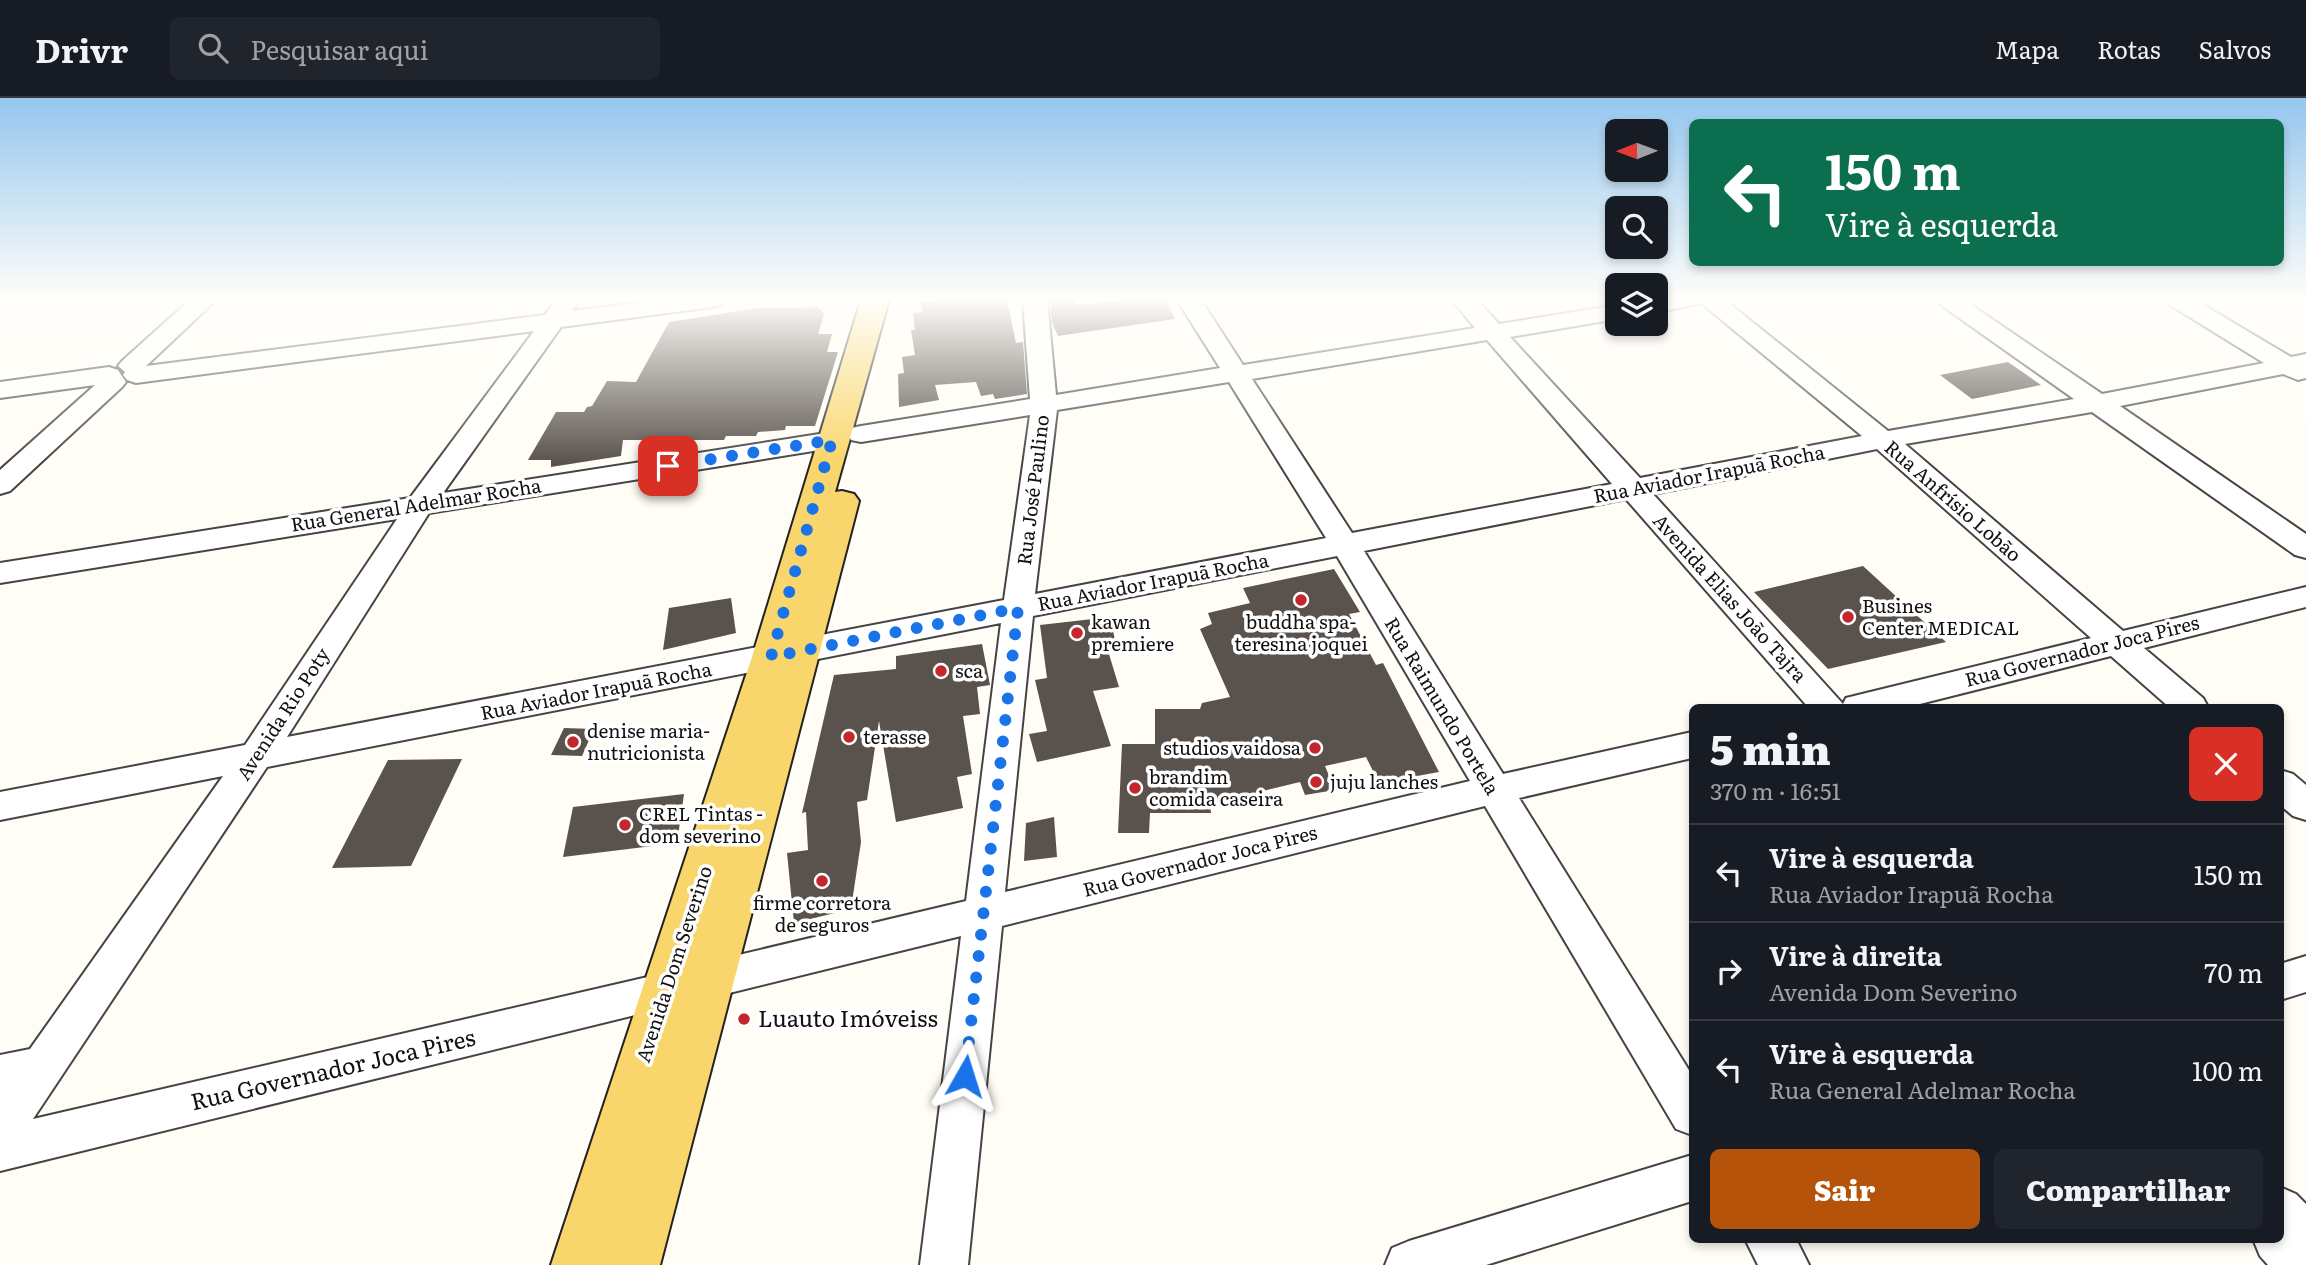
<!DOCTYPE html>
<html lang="pt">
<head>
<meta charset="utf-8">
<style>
	:root { --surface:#171b24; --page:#20242c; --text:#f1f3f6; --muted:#9ea1a6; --line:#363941; --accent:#b45309 }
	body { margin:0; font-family:Literata,serif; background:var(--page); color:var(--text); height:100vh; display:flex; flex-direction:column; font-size:26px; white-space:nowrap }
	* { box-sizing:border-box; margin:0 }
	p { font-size:23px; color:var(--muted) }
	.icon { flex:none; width:38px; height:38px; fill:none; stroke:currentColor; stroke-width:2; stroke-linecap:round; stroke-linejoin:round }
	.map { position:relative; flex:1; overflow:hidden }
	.details { position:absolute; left:1689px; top:606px; width:595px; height:539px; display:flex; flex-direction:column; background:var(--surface); border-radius:10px; box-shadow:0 4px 10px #0003 }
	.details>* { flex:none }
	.hud { position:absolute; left:1689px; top:21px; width:595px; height:147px; border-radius:10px; box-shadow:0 4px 10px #0003; background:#0b6e4f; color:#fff; overflow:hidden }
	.needle { width:46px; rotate:269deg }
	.buttons { position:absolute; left:1605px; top:21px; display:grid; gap:14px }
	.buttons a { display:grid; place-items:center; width:63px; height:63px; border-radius:10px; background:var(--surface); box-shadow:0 4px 10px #0003; font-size:35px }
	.pin { position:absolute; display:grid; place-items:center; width:60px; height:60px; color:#fff; margin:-30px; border-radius:14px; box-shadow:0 4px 10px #0006 }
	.me { position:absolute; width:77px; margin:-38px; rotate:6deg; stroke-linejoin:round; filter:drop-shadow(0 0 5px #0008) }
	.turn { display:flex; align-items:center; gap:24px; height:147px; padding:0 21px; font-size:32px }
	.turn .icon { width:91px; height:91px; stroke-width:2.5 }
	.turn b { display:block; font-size:49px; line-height:60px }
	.round { display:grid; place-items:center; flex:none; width:74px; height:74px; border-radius:10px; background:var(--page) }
	.headline { display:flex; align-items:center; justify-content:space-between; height:119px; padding:0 21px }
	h1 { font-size:42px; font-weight:800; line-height:52px }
	.button { display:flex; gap:14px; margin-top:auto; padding:14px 21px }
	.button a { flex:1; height:80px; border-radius:10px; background:var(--accent); color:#fff; font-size:28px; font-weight:800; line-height:80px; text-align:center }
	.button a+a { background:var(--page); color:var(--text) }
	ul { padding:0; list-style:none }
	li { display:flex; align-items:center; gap:21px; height:98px; padding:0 21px; border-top:2px solid var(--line) }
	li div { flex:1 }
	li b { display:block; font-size:26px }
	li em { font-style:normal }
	header { display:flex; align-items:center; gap:42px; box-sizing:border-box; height:98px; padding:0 35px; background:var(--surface); border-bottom:2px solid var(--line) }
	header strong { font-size:33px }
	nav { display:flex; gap:38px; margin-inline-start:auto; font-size:24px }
	.search { width:490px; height:63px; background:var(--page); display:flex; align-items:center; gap:18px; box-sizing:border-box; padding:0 24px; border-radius:10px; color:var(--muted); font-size:26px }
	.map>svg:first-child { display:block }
	.building { fill:#5a524d }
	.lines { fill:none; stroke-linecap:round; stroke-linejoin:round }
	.minor-casing { stroke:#444; stroke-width:4 }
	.major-casing { stroke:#222; stroke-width:4 }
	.minor { fill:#fff; fill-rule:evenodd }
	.major { fill:#f9d66b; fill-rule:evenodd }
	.route { stroke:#1a73e8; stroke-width:12; stroke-dasharray:0 21.6 }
	.poi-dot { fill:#c4262e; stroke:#fff; stroke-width:2.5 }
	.labels { text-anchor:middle; stroke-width:7; stroke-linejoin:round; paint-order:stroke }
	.street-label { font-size:19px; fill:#111; stroke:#fff }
	.poi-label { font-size:19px; fill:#111; stroke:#fff; text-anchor:start }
	.near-poi-label { font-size:23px; fill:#111; stroke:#fff; text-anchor:start }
	.near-street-label { font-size:23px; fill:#111; stroke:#fff }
</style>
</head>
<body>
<header>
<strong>Drivr</strong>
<div class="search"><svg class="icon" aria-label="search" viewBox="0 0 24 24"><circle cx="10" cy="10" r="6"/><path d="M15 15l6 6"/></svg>Pesquisar aqui</div>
<nav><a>Mapa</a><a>Rotas</a><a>Salvos</a></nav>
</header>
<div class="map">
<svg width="2306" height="1167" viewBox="0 0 2306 1167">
	<rect width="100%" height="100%" fill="#fffdf5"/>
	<!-- building -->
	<path class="building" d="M939 202H1007L1016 245 1023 244 1027 296 995 301 993 296 981 298 976 284 935 287 939 302 899 309 898 276 904 275 902 259 915 257 911 232H915L913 215 923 214 920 204Z
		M1050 202H1075V207L1123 202H1166L1175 221 1058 238 1052 225Z
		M818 209 824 216 818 236H832L827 254H838L815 328H786L785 332 758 334 756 338H726L724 342H623L621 358 551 369V362H528L556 314H584L587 309 592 308 607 283 636 284 669 224 757 210Z
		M2008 264 2041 287 1972 301 1940 277Z
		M1863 468 1946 544 1828 571 1754 494Z
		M1334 471 1360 514 1349 516 1376 567 1383 565 1439 674 1379 685 1366 659 1325 668 1335 692 1305 697 1300 684 1210 706 1211 715H1150L1149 735H1118L1122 646H1155V611H1200L1202 605 1230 599 1200 531 1212 526 1208 515 1250 505 1243 490Z
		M731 500 736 535 663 552 669 510Z
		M1110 519 1115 542 1105 543 1119 589 1093 593 1111 648 1037 664 1029 636 1047 633 1035 582 1047 580 1040 527Z
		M982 546 990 587 977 589 980 616 963 618 972 676 957 679 963 710 896 724 879 623 867 702 857 704 861 744 851 811 794 825 787 755 808 752 806 714 802 715 834 577 896 571V558Z
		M564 630 594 631 582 658 551 657Z
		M462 661 411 768 332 770 388 662Z
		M684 696 677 745 563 759 573 709Z
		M1054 719 1057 759 1024 763 1026 725Z"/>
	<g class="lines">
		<!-- minor casing -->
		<g class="minor-casing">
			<path id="minor" d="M190 202H216L146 268 545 217 556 202H580L572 213 659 202H725L721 207 713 209 561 229 443 395 832 334 842 336 846 342 842 348 832 350 429 415 287 639 1004 502 1030 317 861 344 851 342 848 336 851 330 861 328 1030 301 1023 202H1047L1056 297 1220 270 1177 202H1201L1243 267 1475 230 1452 202H1477L1499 226 1617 207V221L1510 239 1640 380 1862 338 1701 205 1656 215V202H1725L1888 333 2074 301 1941 207 1937 202H1964L2102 296 2264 265 2170 207 2166 202H2195L2291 259 2306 256V280L2298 282 2283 276 2120 308 2306 436V460L2295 457 2092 314 1905 346 2123 533 2306 489V509L2144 550 2203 600 2208 609H2169L2111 558 1908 609H1808L1626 401 1364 453 1503 676 1692 634V660L1519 700 1692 977V1037L1676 1031 1485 708 1002 828 968 1167H920L961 838 709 900 695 895 689 882 695 869 709 864 966 803 1001 525 267 669 33 1021 665 875 680 880 686 893 680 906 0 1073V957L30 951 223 678 0 722V694L245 647 397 421 0 485V465L410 400 534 233 136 285 127 282 123 277 125 274 118 268 122 263ZM1487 242 1612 386 1352 435 1252 281ZM1229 284 1326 440 1035 496 1057 312ZM1877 351 2091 540 1858 597 1846 600 1843 606 1653 396ZM1337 458 1470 683 1005 794 1033 518Z
				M109 269 118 272 126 284 122 289 10 393 0 396V372L95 287 0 300V284Z
				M2280 672 2293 676 2306 687V722L2293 718 2280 707Z
				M2306 858V894L2280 902V866Z
				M1692 1057V1103L1486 1167H1385L1392 1150 1409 1143Z
				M2280 1089 2296 1096 2306 1106V1167H2268L2260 1158 2253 1141H2280Z
				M1745 1141H1796L1809 1167H1758Z"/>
		</g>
		<!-- major casing -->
		<g class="major-casing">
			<path id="major" d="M861 202H889L835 394 842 393 854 396 859 403 660 1167H551L752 559Z"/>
		</g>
		<!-- minor -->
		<use href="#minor" class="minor"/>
		<!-- major -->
		<use href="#major" class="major"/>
	</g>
	<!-- sky -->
	<linearGradient id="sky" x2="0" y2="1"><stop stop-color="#95c6ee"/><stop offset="0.55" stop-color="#fffefa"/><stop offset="1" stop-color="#fffefa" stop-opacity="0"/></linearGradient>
	<rect width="2306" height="365" fill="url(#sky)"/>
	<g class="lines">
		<!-- route -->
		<path class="route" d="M668 368 832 342 771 559 1018 510 965 978"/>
	</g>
	<!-- markers -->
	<g class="poi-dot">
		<circle cx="1301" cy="502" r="7"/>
		<circle cx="1848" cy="519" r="7"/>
		<circle cx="1077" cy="535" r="7"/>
		<circle cx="941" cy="573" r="7"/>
		<circle cx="849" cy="639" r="7"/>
		<circle cx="573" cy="644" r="7"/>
		<circle cx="1315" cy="650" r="7"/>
		<circle cx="1316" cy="684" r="7"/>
		<circle cx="1135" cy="690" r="7"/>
		<circle cx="625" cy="727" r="7"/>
		<circle cx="822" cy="783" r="7"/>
		<circle cx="744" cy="921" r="7"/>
	</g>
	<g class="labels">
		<!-- street labels -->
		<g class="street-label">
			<text transform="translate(1709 376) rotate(-11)" y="7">Rua Aviador Irapuã Rocha</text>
			<text transform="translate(1033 392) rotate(-83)" y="7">Rua José Paulino</text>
			<text transform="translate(1953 403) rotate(41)" y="7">Rua Anfrísio Lobão</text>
			<text transform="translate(416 407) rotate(-9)" y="7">Rua General Adelmar Rocha</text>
			<text transform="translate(1153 484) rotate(-11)" y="7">Rua Aviador Irapuã Rocha</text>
			<text transform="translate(1730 500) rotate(48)" y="7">Avenida Elias João Tajra</text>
			<text transform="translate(2082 553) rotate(-14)" y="7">Rua Governador Joca Pires</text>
			<text transform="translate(596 593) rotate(-11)" y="7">Rua Aviador Irapuã Rocha</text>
			<text transform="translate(1442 608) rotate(59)" y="7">Rua Raimundo Portela</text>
			<text transform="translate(283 616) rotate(-57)" y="7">Avenida Rio Poty</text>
			<text transform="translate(1200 763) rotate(-14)" y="7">Rua Governador Joca Pires</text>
			<text transform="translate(674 866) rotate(-72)" y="7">Avenida Dom Severino</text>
		</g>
		<!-- poi labels -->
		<g class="poi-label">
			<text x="1862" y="515">Busines<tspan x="1862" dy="22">Center MEDICAL</tspan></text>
			<text x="1091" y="531">kawan<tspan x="1091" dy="22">premiere</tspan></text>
			<text x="1301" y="531" text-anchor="middle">buddha spa-<tspan x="1301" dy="22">teresina joquei</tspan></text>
			<text x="955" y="580">sca</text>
			<text x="587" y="640">denise maria-<tspan x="587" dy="22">nutricionista</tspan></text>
			<text x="863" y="646">terasse</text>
			<text x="1301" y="657" text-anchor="end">studios vaidosa</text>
			<text x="1149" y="686">brandim<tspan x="1149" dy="22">comida caseira</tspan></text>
			<text x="1330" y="691">juju lanches</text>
			<text x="639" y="723">CREL Tintas -<tspan x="639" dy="22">dom severino</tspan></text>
			<text x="822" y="812" text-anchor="middle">firme corretora<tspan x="822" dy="22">de seguros</tspan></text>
		</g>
		<!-- near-poi labels -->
		<g class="near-poi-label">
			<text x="758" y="929">Luauto Imóveiss</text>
		</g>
		<!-- near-street labels -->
		<g class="near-street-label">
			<text transform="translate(333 972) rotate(-13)" y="8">Rua Governador Joca Pires</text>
		</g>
	</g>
</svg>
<div class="buttons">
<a><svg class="needle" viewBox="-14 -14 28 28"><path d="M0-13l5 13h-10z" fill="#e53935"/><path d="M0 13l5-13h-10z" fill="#9ea1a6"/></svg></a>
<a><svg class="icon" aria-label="search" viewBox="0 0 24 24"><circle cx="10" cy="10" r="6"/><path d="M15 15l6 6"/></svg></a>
<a><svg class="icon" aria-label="layers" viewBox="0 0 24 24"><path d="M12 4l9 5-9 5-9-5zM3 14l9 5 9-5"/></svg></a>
</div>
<div class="pin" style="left:668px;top:368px;background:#d93025"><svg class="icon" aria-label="arrive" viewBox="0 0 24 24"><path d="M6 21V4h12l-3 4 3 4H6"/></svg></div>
<svg class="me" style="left:965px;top:978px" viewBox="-20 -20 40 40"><path d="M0-17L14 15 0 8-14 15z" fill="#1a73e8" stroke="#fff" stroke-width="4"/></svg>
<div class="hud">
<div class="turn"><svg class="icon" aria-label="left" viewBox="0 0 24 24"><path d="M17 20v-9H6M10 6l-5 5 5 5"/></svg><div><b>150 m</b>Vire à esquerda</div></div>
</div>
<section class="details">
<div class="headline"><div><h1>5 min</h1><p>370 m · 16:51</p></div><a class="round" style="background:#d93025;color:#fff"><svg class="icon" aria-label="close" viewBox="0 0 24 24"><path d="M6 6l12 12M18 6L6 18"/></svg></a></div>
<ul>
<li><svg class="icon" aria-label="left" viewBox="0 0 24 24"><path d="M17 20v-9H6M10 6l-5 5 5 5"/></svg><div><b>Vire à esquerda</b><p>Rua Aviador Irapuã Rocha</p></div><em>150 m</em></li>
<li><svg class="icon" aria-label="right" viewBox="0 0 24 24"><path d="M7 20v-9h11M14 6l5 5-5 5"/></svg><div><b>Vire à direita</b><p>Avenida Dom Severino</p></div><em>70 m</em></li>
<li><svg class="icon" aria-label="left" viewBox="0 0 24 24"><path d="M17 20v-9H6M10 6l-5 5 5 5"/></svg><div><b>Vire à esquerda</b><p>Rua General Adelmar Rocha</p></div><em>100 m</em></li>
</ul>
<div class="button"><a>Sair</a><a>Compartilhar</a></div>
</section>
</div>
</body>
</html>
